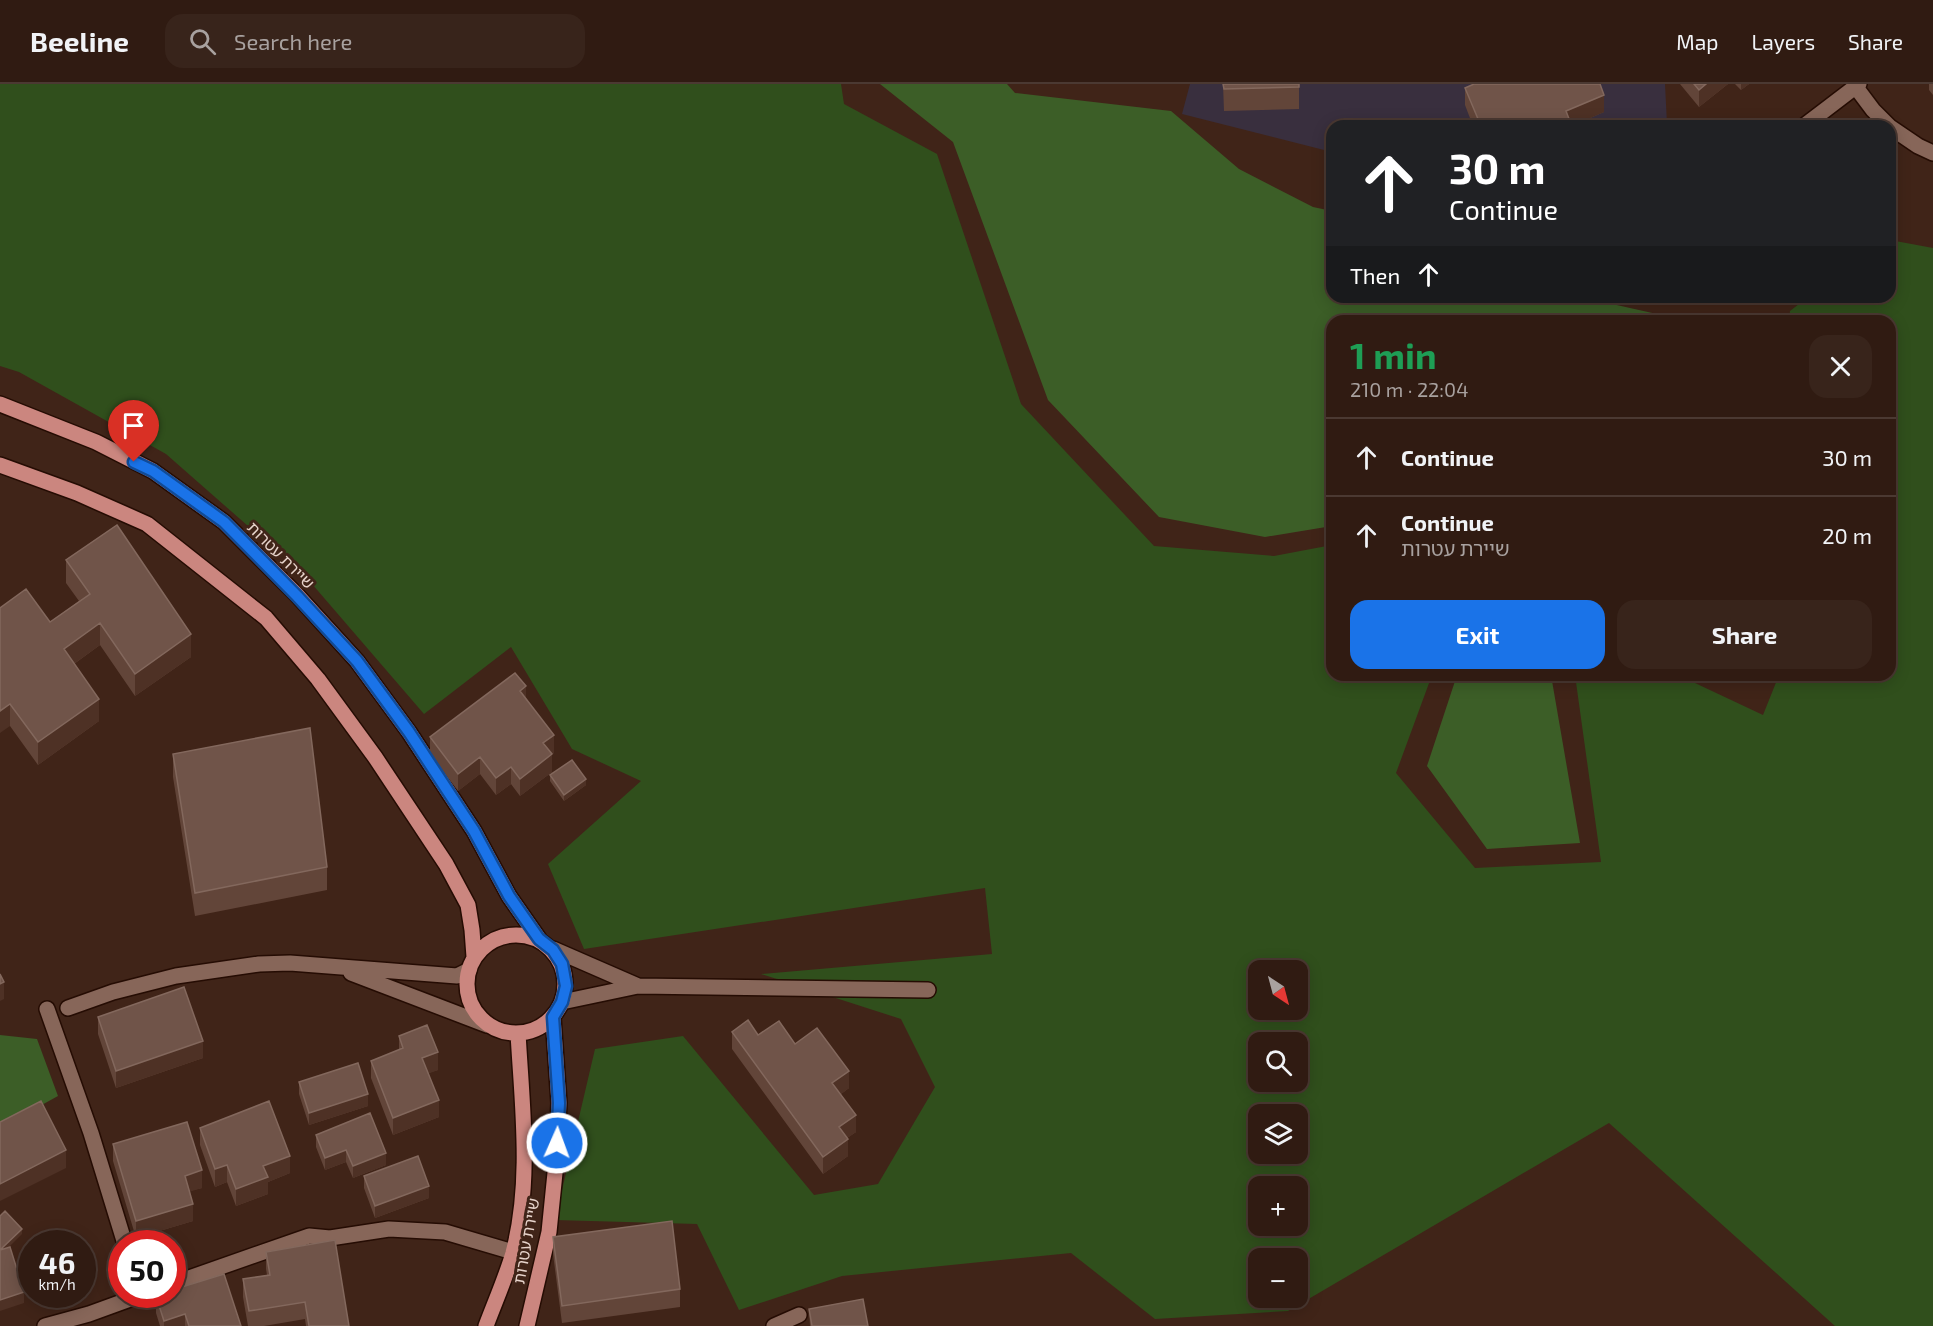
<!DOCTYPE html>
<html lang="en">
<head>
<meta charset="utf-8">
<style>
	:root { --surface:#301b12; --page:#38241b; --text:#f1f3f6; --muted:#a8a19f; --line:#4b3932; --accent:#1a73e8 }
	body { margin:0; font-family:"Exo 2","Noto Sans Hebrew",sans-serif; background:var(--page); color:var(--text); height:100vh; display:flex; flex-direction:column; font-size:22px; white-space:nowrap }
	* { box-sizing:border-box; margin:0 }
	p { font-size:20px; color:var(--muted) }
	.icon { flex:none; width:33px; height:33px; fill:none; stroke:currentColor; stroke-width:2; stroke-linecap:round; stroke-linejoin:round }
	.map { position:relative; flex:1; overflow:hidden }
	.sheet { position:absolute; left:1326px; top:231px; width:570px; height:366px; display:flex; flex-direction:column; background:var(--surface); border-radius:18px; box-shadow:0 3px 15px #0003,0 0 0 2px var(--line) }
	.sheet>* { flex:none }
	.hud { position:absolute; left:1326px; top:36px; width:570px; height:183px; border-radius:18px; box-shadow:0 3px 15px #0003,0 0 0 2px var(--line); background:#202124; color:#fff; overflow:hidden }
	.needle { width:39px; rotate:144deg }
	.buttons { position:absolute; left:1248px; top:876px; display:grid; gap:12px }
	.buttons a { display:grid; place-items:center; width:60px; height:60px; border-radius:12px; background:var(--surface); box-shadow:0 3px 15px #0003,0 0 0 2px var(--line); font-size:30px }
	.speed { position:absolute; left:18px; top:1146px; display:flex; gap:12px; font-size:30px; font-weight:700; text-align:center }
	.speed>* { display:grid; place-content:center; width:78px; height:78px; border-radius:50%; background:var(--surface); box-shadow:0 3px 15px #0003,0 0 0 2px var(--line); line-height:1 }
	.speed small { font-size:15px; font-weight:400 }
	.speed .limit { border:9px solid #d22; background:#fff; color:#111 }
	.pin { position:absolute; display:grid; place-items:center; width:51px; height:51px; color:#fff; margin:-62px -26px; border-radius:50% 50% 50% 0; rotate:-45deg; box-shadow:0 0 6px #0007 }
	.pin .icon { rotate:45deg }
	.me { position:absolute; width:66px; margin:-33px; rotate:2deg; stroke-linejoin:round; filter:drop-shadow(0 0 4px #0008) }
	.turn { display:flex; align-items:center; gap:21px; height:126px; padding:0 24px; font-size:27px }
	.turn .icon { width:78px; height:78px; stroke-width:2.5 }
	.turn b { display:block; font-size:42px; line-height:51px }
	.then { display:flex; align-items:center; height:57px; padding:0 24px; background:#0003; gap:12px; font-size:22px }
	.round { display:grid; place-items:center; flex:none; width:63px; height:63px; border-radius:18px; background:var(--page) }
	.head { display:flex; align-items:center; justify-content:space-between; height:102px; padding:0 24px }
	h1 { font-size:36px; font-weight:700; line-height:45px; color:#1e9e55 }
	.primary-button { display:flex; gap:12px; margin-top:auto; padding:12px 24px }
	.primary-button a { flex:1; height:69px; border-radius:18px; background:var(--accent); color:#fff; font-size:24px; font-weight:700; line-height:69px; text-align:center }
	.primary-button a+a { background:var(--page); color:var(--text) }
	ul { padding:0; list-style:none }
	li { display:flex; align-items:center; gap:18px; height:78px; padding:0 24px; border-top:2px solid var(--line) }
	li div { flex:1 }
	li b { display:block; font-size:22px }
	li em { font-style:normal }
	header { display:flex; align-items:center; gap:36px; box-sizing:border-box; height:84px; padding:0 30px; background:var(--surface); border-bottom:2px solid var(--line) }
	header strong { font-size:28px }
	nav { display:flex; gap:33px; margin-inline-start:auto; font-size:21px }
	.search { width:420px; height:54px; background:var(--page); display:flex; align-items:center; gap:15px; box-sizing:border-box; padding:0 21px; border-radius:18px; color:var(--muted); font-size:22px }
	.map>svg:first-child { display:block }
	.education { fill:#392f3e }
	.green { fill:#304f1c; fill-rule:evenodd }
	.forest { fill:#3c5e27 }
	.lines { fill:none; stroke-linecap:round; stroke-linejoin:round }
	.minor-casing { stroke:#250c03; stroke-width:18 }
	.major-casing { stroke:#250c03; stroke-width:18 }
	.minor { stroke:#876659; stroke-width:15 }
	.major { stroke:#cb867f; stroke-width:15 }
	.wall { fill:#624539 }
	.shaded-wall { fill:#4e3125 }
	.building { fill:#705449; stroke:#83685d; stroke-width:1.5 }
	.route-casing { stroke:#114b97; stroke-width:15 }
	.route { stroke:#1a73e8; stroke-width:10 }
	.labels { text-anchor:middle; stroke-width:6; stroke-linejoin:round; paint-order:stroke }
	.street-label { font-size:16px; fill:#e7d4cc; stroke:#402418 }
</style>
</head>
<body>
<header>
<strong>Beeline</strong>
<div class="search"><svg class="icon" aria-label="search" viewBox="0 0 24 24"><circle cx="10" cy="10" r="6"/><path d="M15 15l6 6"/></svg>Search here</div>
<nav><a>Map</a><a>Layers</a><a>Share</a></nav>
</header>
<div class="map">
<svg width="1933" height="1242" viewBox="0 0 1933 1242">
	<rect width="100%" height="100%" fill="#402418"/>
	<!-- education -->
	<path class="education" d="M1190 0H1665L1667 40 1663 42H1332V68L1182 30Z"/>
	<!-- green -->
	<path class="green" d="M0 0H841L844 20 937 70 1021 320 1154 462 1274 472 1332 461V591H1432L1396 689 1475 784 1601 778 1575 591H1678L1763 631 1779 591H1890V237H1789L1790 227 1808 213H1890V156L1933 164V1242H1835L1609 1039 1288 1227 1155 1235 1071 1169 842 1192 739 1226 697 1140 555 1136 595 965 683 952 814 1111 878 1100 935 1003 901 935 761 890 992 870 985 804 584 865 548 780 641 697 572 665 511 563 424 630 306 493 166 370 19 288 0 282ZM1258 886H1298V926H1258ZM1258 958H1298V998H1258ZM1258 1030H1298V1070H1258ZM1258 1102H1298V1142H1258ZM1258 1174H1298V1214H1258Z"/>
	<!-- forest -->
	<path class="forest" d="M880 0H1007L1015 9 1171 27 1239 85 1313 123 1332 127V213H1581L1688 237H1332V442L1265 453 1159 433 1048 316 953 58Z
		M1457 591H1551L1580 759 1487 765 1427 682Z
		M0 951 37 955 58 1012 0 1044Z"/>
	<g class="lines">
		<!-- minor casing -->
		<g class="minor-casing">
			<path id="minor" d="M1855 2 1873 26 1889 42
				M1804 42 1859 0
				M1890 43 1918 62 1933 69
				M553 865 638 902
				M351 889 487 941
				M562 918 638 902 928 906
				M68 924 113 908 176 892 259 880 290 879 457 892 469 886
				M47 925 91 1049 125 1160
				M172 1200 309 1152 330 1154 389 1145 445 1148 513 1168
				M45 1242 89 1230 144 1210
				M774 1242 799 1231"/>
		</g>
		<!-- major casing -->
		<g class="major-casing">
			<path id="major" d="M0 320 96 358 153 387 224 438 297 511 357 577 409 648 474 747 509 812 539 855
				M0 381 77 409 147 440 266 534 318 595 375 673 446 780 468 821 472 846 474 873
				M467 900a49 49 0 1 1 98 0a49 49 0 1 1-98 0Z
				M486 1242C495 1218 506 1193 513 1169 532 1097 522 1022 518 949
				M527 1242 549 1148 556 1079 559 1019 553 933"/>
		</g>
		<!-- minor -->
		<use href="#minor" class="minor"/>
		<!-- major -->
		<use href="#major" class="major"/>
	</g>
	<!-- wall -->
	<path class="wall" d="M1223 0H1299V25L1224 27Z
		M1680 0H1728L1699 23Z
		M1735 0H1749L1741 6Z
		M1929 0H1933V11L1929 6Z
		M1465 4 1604 28 1572 42H1473L1465 21Z
		M66 476 191 573 135 612 100 561 74 580 99 637 38 681 10 642 0 524 50 538 79 517 66 499Z
		M526 614 554 669 552 670V688L520 712 511 700 496 711 480 690 458 707 430 670V653Z
		M173 670 327 783V806L195 832 173 693Z
		M550 691 586 701 564 717 550 697Z
		M98 933 203 974 116 1004 98 950Z
		M732 948 758 951 795 960 849 1004 841 1010 856 1048 847 1054 848 1072 823 1090 732 965Z
		M399 952 438 986 428 989 439 1033 393 1051 371 994V977L399 966Z
		M299 998 368 1022 309 1041 299 1010Z
		M200 1044 290 1089 268 1098V1110L236 1122 227 1098 215 1103 200 1061Z
		M316 1051 386 1081 353 1094 346 1078 325 1086 316 1063Z
		M113 1060 202 1104 189 1107 193 1137 136 1154 113 1077Z
		M364 1092 429 1114 375 1134 364 1104Z
		M553 1153 680 1205V1223L562 1239 553 1170Z
		M266 1168 349 1242H306L305 1235 264 1242H248L243 1213V1195L267 1191 266 1185Z
		M156 1212 241 1242H160L156 1229Z
		M809 1225 868 1242H810Z"/>
	<!-- shaded-wall -->
	<path class="shaded-wall" d="M1706 0H1728L1699 23V6Z
		M1741 0H1749L1741 6Z
		M1604 11V28L1572 42H1566V27Z
		M100 539V561L64 587V565Z
		M191 550V573L135 612V590Z
		M526 602V620L520 607Z
		M99 615V637L38 681V658Z
		M10 620V642L0 649V627Z
		M554 651V669L543 676V659Z
		M552 670V688L520 712V695Z
		M480 673V690L458 707V690Z
		M511 683V700L496 711V694Z
		M586 695V701L564 717V711Z
		M4 898V915L0 917V900Z
		M203 957V974L116 1004V987Z
		M438 968V986L422 992V974Z
		M849 987V1004L832 1017V999Z
		M368 1010V1022L309 1041V1029Z
		M439 1016V1033L393 1051V1034Z
		M856 1031V1048L839 1060V1043Z
		M848 1055V1072L823 1090V1073Z
		M66 1066V1084L0 1117V1100Z
		M346 1066V1078L325 1086V1074Z
		M386 1069V1081L353 1094V1082Z
		M290 1072V1089L268 1098V1110L236 1122V1105L263 1082Z
		M227 1081V1098L215 1103V1085Z
		M202 1086V1104L185 1109V1092Z
		M429 1102V1114L375 1134V1122Z
		M193 1120V1137L136 1154V1137Z
		M22 1145V1150L0 1172V1166Z
		M24 1208V1219L0 1227V1216Z
		M185 1230V1242H164V1237Z"/>
	<!-- building -->
	<path class="building" d="M1223 0H1299V3L1224 5Z
		M1474 0H1600L1604 11 1566 27 1571 40 1566 42H1481L1465 4Z
		M1694 0H1706L1699 6Z
		M117 441 191 550 135 590 100 539 64 565 99 615 38 658 10 620 0 627V524L26 505 50 538 90 510 66 476Z
		M515 589 526 602 520 607 554 651 543 659 552 670 520 695 511 683 496 694 480 673 458 690 430 653Z
		M310 644 327 783 195 809 173 670Z
		M572 676 586 695 564 711 550 691Z
		M0 890 4 898 0 900Z
		M184 903 203 957 116 987 98 933Z
		M748 936 758 951 779 937 795 960 817 944 849 987 832 999 856 1031 839 1043 848 1055 823 1073 732 948Z
		M427 941 438 968 422 974 439 1016 393 1034 371 977 403 964 399 952Z
		M358 979 368 1010 309 1029 299 998Z
		M41 1017 66 1066 0 1100V1038Z
		M269 1017 290 1072 263 1082 268 1093 236 1105 227 1081 215 1085 200 1044Z
		M370 1029 386 1069 353 1082 346 1066 325 1074 316 1051Z
		M187 1038 202 1086 185 1092 193 1120 136 1137 113 1060Z
		M418 1072 429 1102 375 1122 364 1092Z
		M5 1127 22 1145 0 1166V1132Z
		M672 1137 680 1205 562 1222 553 1153Z
		M335 1156 349 1242H309L305 1218 249 1227 243 1195 270 1191 266 1168Z
		M10 1163 24 1208 0 1216V1166Z
		M224 1190 241 1242H189L185 1230 164 1237 156 1212 160 1210H172V1206Z
		M863 1215 868 1242H812L809 1225Z"/>
	<g class="lines">
		<!-- route casing -->
		<g class="route-casing">
			<path id="route" d="M134 378 153 387 224 438 297 512 357 577 409 648 474 747 509 812 539 855 553 866 562 880 566 902 562 918 553 933 559 1019 557 1059"/>
		</g>
		<!-- route -->
		<use href="#route" class="route"/>
	</g>
	<g class="labels">
		<!-- street labels -->
		<g class="street-label">
			<text transform="translate(281 471) rotate(45)" y="6">שיירת עטרות</text>
			<text transform="translate(526 1157) rotate(-80)" y="6">שיירת עטרות</text>
		</g>
	</g>
</svg>
<div class="buttons">
<a><svg class="needle" viewBox="-14 -14 28 28"><path d="M0-13l5 13h-10z" fill="#e53935"/><path d="M0 13l5-13h-10z" fill="#a8a19f"/></svg></a>
<a><svg class="icon" aria-label="search" viewBox="0 0 24 24"><circle cx="10" cy="10" r="6"/><path d="M15 15l6 6"/></svg></a>
<a><svg class="icon" aria-label="layers" viewBox="0 0 24 24"><path d="M12 4l9 5-9 5-9-5zM3 14l9 5 9-5"/></svg></a>
<a>+</a>
<a>−</a>
</div>
<div class="speed"><div>46<small>km/h</small></div><div class="limit">50</div></div>
<div class="pin" style="left:134px;top:378px;background:#d93025"><svg class="icon" aria-label="arrive" viewBox="0 0 24 24"><path d="M6 21V4h12l-3 4 3 4H6"/></svg></div>
<svg class="me" style="left:557px;top:1059px" viewBox="-20 -20 40 40"><circle r="17" fill="#1a73e8" stroke="#fff" stroke-width="3"/><path d="M0-11L8 9 0 5-8 9z" fill="#fff"/></svg>
<div class="hud">
<div class="turn"><svg class="icon" aria-label="ahead" viewBox="0 0 24 24"><path d="M12 20V5M6 11l6-6 6 6"/></svg><div><b>30 m</b>Continue</div></div>
<div class="then">Then<svg class="icon" aria-label="ahead" viewBox="0 0 24 24"><path d="M12 20V5M6 11l6-6 6 6"/></svg></div>
</div>
<section class="sheet">
<div class="head"><div><h1>1 min</h1><p>210 m · 22:04</p></div><a class="round"><svg class="icon" aria-label="close" viewBox="0 0 24 24"><path d="M6 6l12 12M18 6L6 18"/></svg></a></div>
<ul>
<li><svg class="icon" aria-label="ahead" viewBox="0 0 24 24"><path d="M12 20V5M6 11l6-6 6 6"/></svg><div><b>Continue</b></div><em>30 m</em></li>
<li><svg class="icon" aria-label="ahead" viewBox="0 0 24 24"><path d="M12 20V5M6 11l6-6 6 6"/></svg><div><b>Continue</b><p>שיירת עטרות</p></div><em>20 m</em></li>
</ul>
<div class="primary-button"><a>Exit</a><a>Share</a></div>
</section>
</div>
</body>
</html>
